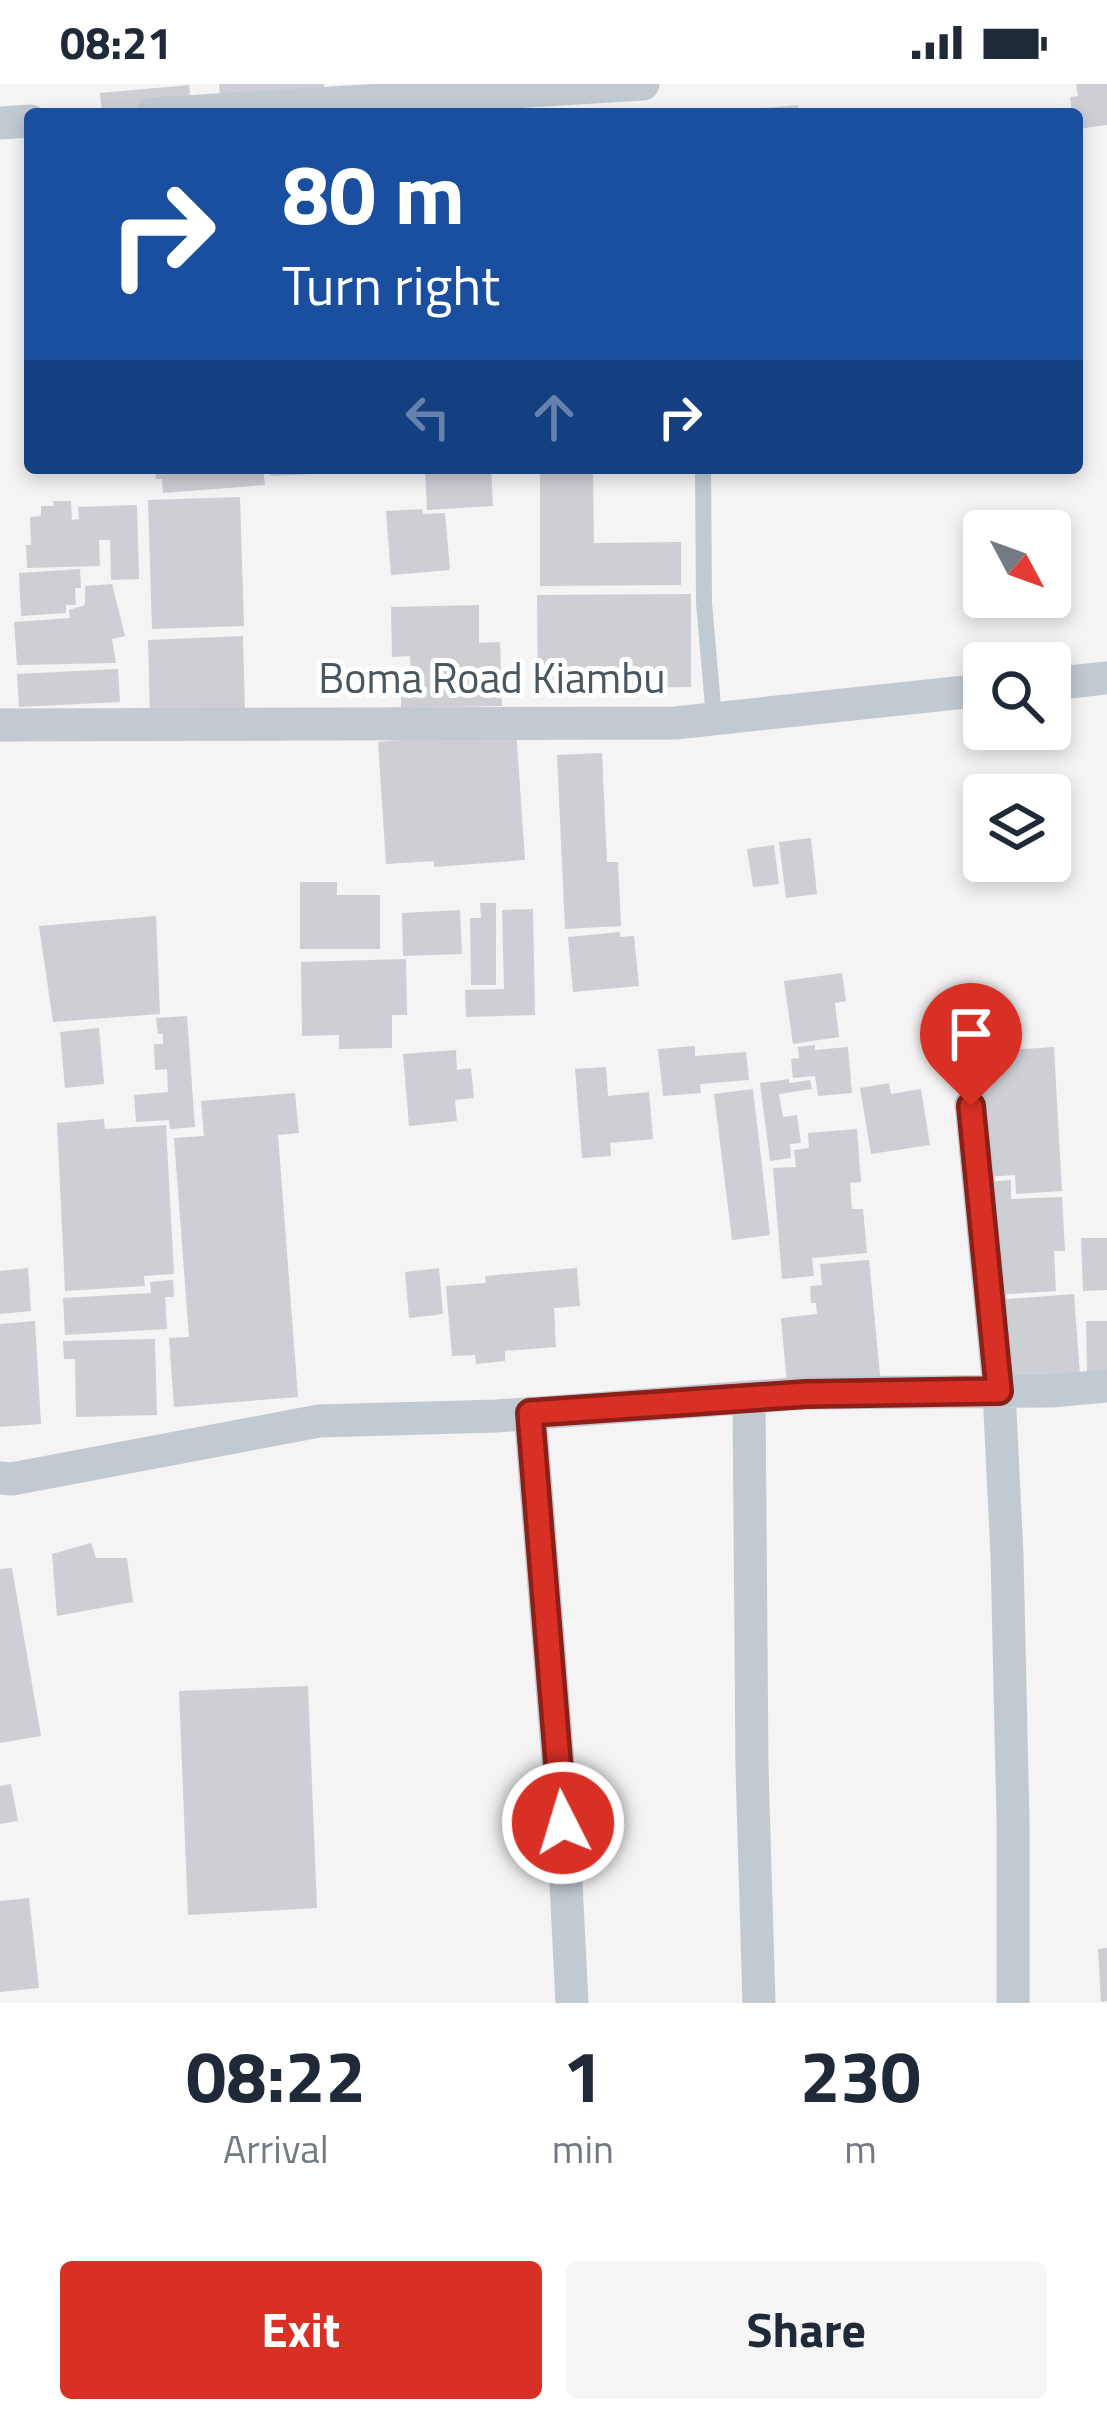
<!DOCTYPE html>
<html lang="en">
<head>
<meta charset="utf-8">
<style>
	:root { --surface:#fff; --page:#f6f6f7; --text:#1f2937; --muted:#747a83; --accent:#d93025 }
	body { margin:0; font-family:"Titillium Web",sans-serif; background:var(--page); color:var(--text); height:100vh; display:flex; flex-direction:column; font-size:45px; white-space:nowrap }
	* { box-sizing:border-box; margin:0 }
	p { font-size:39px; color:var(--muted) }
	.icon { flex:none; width:66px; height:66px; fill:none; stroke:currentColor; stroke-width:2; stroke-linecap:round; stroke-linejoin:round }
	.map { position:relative; height:1919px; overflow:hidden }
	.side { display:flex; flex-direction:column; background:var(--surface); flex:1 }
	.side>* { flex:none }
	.top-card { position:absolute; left:24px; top:24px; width:1059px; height:366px; border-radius:12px; box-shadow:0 6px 18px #0003; background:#1a4fa0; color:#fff; overflow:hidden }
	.needle { width:78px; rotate:131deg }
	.fabs { position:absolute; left:963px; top:426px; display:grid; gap:24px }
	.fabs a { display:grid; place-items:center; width:108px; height:108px; border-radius:12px; background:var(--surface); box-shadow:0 6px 18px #0003; font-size:60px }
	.pin { position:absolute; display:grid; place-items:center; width:102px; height:102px; color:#fff; margin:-123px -51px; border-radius:50% 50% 50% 0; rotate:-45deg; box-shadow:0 0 12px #0007 }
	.pin .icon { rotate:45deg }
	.me { position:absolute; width:132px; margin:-66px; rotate:355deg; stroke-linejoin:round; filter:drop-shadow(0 0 9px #0008) }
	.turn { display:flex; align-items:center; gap:42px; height:252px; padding:0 60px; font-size:54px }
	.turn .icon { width:156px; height:156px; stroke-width:2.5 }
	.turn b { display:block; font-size:84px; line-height:102px }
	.lanes { display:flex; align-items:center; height:114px; padding:0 60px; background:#0003; justify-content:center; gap:60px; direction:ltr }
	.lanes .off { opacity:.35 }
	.eta { display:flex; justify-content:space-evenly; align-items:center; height:204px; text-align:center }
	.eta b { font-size:72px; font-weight:700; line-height:84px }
	.button { display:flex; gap:24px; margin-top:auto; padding:24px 60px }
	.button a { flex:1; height:138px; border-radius:12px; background:var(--accent); color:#fff; font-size:48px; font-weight:700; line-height:138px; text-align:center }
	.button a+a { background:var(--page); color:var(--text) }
	.status { display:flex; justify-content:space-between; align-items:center; height:84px; padding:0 60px; background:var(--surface); direction:ltr }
	.status svg { height:33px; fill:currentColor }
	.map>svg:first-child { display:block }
	.building { fill:#cdcfd5 }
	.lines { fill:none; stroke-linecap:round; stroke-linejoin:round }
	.service { stroke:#c1cad1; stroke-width:16 }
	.minor { stroke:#c1cad1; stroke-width:33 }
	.route-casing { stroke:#8d1f18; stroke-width:30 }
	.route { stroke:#d93025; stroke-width:21 }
	.labels { text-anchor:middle; stroke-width:10; stroke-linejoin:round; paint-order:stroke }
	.street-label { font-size:42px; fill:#4a5660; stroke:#fff }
</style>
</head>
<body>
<div class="status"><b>08:21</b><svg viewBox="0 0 49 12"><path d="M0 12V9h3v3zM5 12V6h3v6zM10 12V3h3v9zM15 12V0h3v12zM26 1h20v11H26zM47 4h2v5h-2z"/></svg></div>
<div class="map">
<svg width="1107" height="1919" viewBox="0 0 1107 1919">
	<rect width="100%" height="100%" fill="#f5f3f3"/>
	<!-- building -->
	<path class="building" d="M219 0H324L325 10 220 13Z
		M1076 0H1107V41L1077 45V30H1072L1070 13 1078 12Z
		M189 1 191 21 102 29 100 9Z
		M798 21 799 30H732V27Z
		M155 384H263L265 401 163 409 162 395H156Z
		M270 384H354V388L271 392Z
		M425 384H491L493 422 427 426Z
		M540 384H593L594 459 681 458V501L540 502Z
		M240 413 244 542 152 545 148 416Z
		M53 417H71L72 436 79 435 78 423 137 421 139 495 111 496 110 456H99L100 482 27 484 26 461H31L30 433 41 432V422H54Z
		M422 425 423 430 445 429 450 486 391 491 386 427Z
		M80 485 81 504H75L76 521H66V529L21 532 19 489Z
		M112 500 125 552 112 555 116 579 17 581 14 538 70 534 69 526 85 521V502Z
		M691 510V603L538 605 537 511Z
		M479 521V559L500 558 502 622 401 624V586H411L410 572 392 573 391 523Z
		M243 552 245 628 150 631 148 556Z
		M118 585 120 618 19 623 17 590Z
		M516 645 525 776 434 783V777L386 780 378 658 400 656V653Z
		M602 669 607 778H618L621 842 565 845 557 671Z
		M811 754 817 810 786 814 779 758Z
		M774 761 779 800 753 803 747 765Z
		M300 798H337V811H380V865H300Z
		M480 819H496V901H471L470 834H481Z
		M533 825 535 931 466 933 465 906 504 905 502 826Z
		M460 826 462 870 403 872 402 829Z
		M156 832 160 930 53 938 39 842Z
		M620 848V853L634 852 639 902 573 908 568 853Z
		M406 875 407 931H392V964L339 965V951L302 952 301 878Z
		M842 889 846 917 835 919 839 953 793 960 784 897Z
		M187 932 195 1043 170 1045 169 1036 136 1038 134 1011 168 1008 167 985 155 986 154 960H163V950H158L156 934Z
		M99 944 104 1000 65 1004 60 948Z
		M815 961V966L848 963 852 1009 818 1012 815 992 793 994 791 975 799 974 798 963Z
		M695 962V972L746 968 749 996 700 1000 701 1009 663 1012 658 965Z
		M1054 963 1062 1107 1016 1110 1015 1091 986 1093 979 968Z
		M456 966 457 986 471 984 474 1014 455 1016 457 1037 409 1042 403 970Z
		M606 983 608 1012 649 1008 653 1055 610 1059 611 1072 582 1074 575 985Z
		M789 995V999L810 996 812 1005 779 1010 783 1033 797 1031 801 1059 790 1060 791 1074 770 1077 760 999Z
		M889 999 891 1010 921 1005 930 1061 871 1070 860 1004Z
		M753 1005 770 1151 732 1156 714 1010Z
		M295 1009 299 1049 278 1051 298 1313 174 1323 169 1254 189 1253 174 1054 204 1052 201 1017Z
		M104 1035 105 1045 166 1041 174 1190 144 1192 145 1202 65 1207 57 1039Z
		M857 1045 861 1098 850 1099 852 1125H863L867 1169 812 1174 814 1192 782 1195 773 1084 796 1083 794 1066 809 1064 808 1049Z
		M1011 1096V1115L1062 1113 1065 1167H1054L1056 1207 993 1211 987 1098Z
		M1081 1154H1107V1206L1083 1207Z
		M869 1176 881 1301H787L781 1234 817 1230 816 1219H811L810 1202 822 1201 820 1180Z
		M28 1184 31 1227 0 1230V1187Z
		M439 1184 443 1230 409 1234 405 1188Z
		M577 1184 580 1222 554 1224 556 1263 505 1267V1277L476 1280 475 1271 452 1272 446 1202 486 1199 485 1192Z
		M173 1196 174 1213H165L167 1245 65 1251 63 1214 151 1209 150 1198Z
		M1074 1210 1080 1291 1002 1297 995 1216Z
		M35 1237 41 1340 0 1343V1240Z
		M1086 1237H1107V1287L1087 1288Z
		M155 1255 157 1331 76 1333 75 1275H64L63 1257Z
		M91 1459 96 1474H127L133 1518 57 1532 52 1470Z
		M12 1484 41 1652 0 1659V1485Z
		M308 1602 317 1824 188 1831 179 1607Z
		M11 1700 18 1737 0 1740V1702Z
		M29 1814 39 1904 0 1908V1817Z
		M1107 1864V1917L1101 1918 1098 1865Z"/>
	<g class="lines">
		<!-- service -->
		<path class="service" d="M703 384 704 519 714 634"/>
		<!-- minor -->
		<path class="minor" d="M152 30 643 0
			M0 39 30 37
			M1050 600 1107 594
			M0 641 675 639 984 606
			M971 1021 999 1307 1007 1471 1013 1736V1919
			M749 1313 752 1684 759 1919
			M530 1329 563 1739 572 1919
			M0 1394 12 1395 319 1337 497 1332 806 1309 1051 1307 1107 1302"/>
	</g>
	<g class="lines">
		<!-- route casing -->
		<g class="route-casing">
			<path id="route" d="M563 1739 530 1329 806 1310 999 1307 971 1022"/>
		</g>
		<!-- route -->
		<use href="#route" class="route"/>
	</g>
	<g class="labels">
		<!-- street labels -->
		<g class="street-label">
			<text x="492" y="609">Boma Road Kiambu</text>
		</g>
	</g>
</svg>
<div class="fabs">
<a><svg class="needle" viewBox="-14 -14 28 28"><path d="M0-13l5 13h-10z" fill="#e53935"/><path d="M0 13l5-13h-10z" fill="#747a83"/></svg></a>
<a><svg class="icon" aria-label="search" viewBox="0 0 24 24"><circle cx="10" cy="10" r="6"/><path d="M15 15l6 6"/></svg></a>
<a><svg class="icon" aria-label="layers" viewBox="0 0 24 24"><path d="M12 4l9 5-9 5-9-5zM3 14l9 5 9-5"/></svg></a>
</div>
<div class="pin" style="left:971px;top:1022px;background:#d93025"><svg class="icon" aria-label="arrive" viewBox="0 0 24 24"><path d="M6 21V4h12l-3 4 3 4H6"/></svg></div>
<svg class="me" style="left:563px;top:1739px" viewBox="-20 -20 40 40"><circle r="17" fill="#d93025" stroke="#fff" stroke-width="3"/><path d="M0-11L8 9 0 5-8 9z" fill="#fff"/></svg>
<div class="top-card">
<div class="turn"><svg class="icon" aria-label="right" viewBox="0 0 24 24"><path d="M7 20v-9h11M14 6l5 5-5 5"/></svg><div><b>80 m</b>Turn right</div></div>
<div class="lanes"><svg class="icon off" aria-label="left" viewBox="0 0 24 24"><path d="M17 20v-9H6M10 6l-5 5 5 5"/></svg><svg class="icon off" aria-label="ahead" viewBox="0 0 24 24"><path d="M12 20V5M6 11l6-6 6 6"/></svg><svg class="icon" aria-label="right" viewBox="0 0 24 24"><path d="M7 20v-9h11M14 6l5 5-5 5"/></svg></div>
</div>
</div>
<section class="side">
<div class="eta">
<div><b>08:22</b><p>Arrival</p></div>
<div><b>1</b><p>min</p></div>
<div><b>230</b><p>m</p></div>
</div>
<div class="button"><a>Exit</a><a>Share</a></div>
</section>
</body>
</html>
